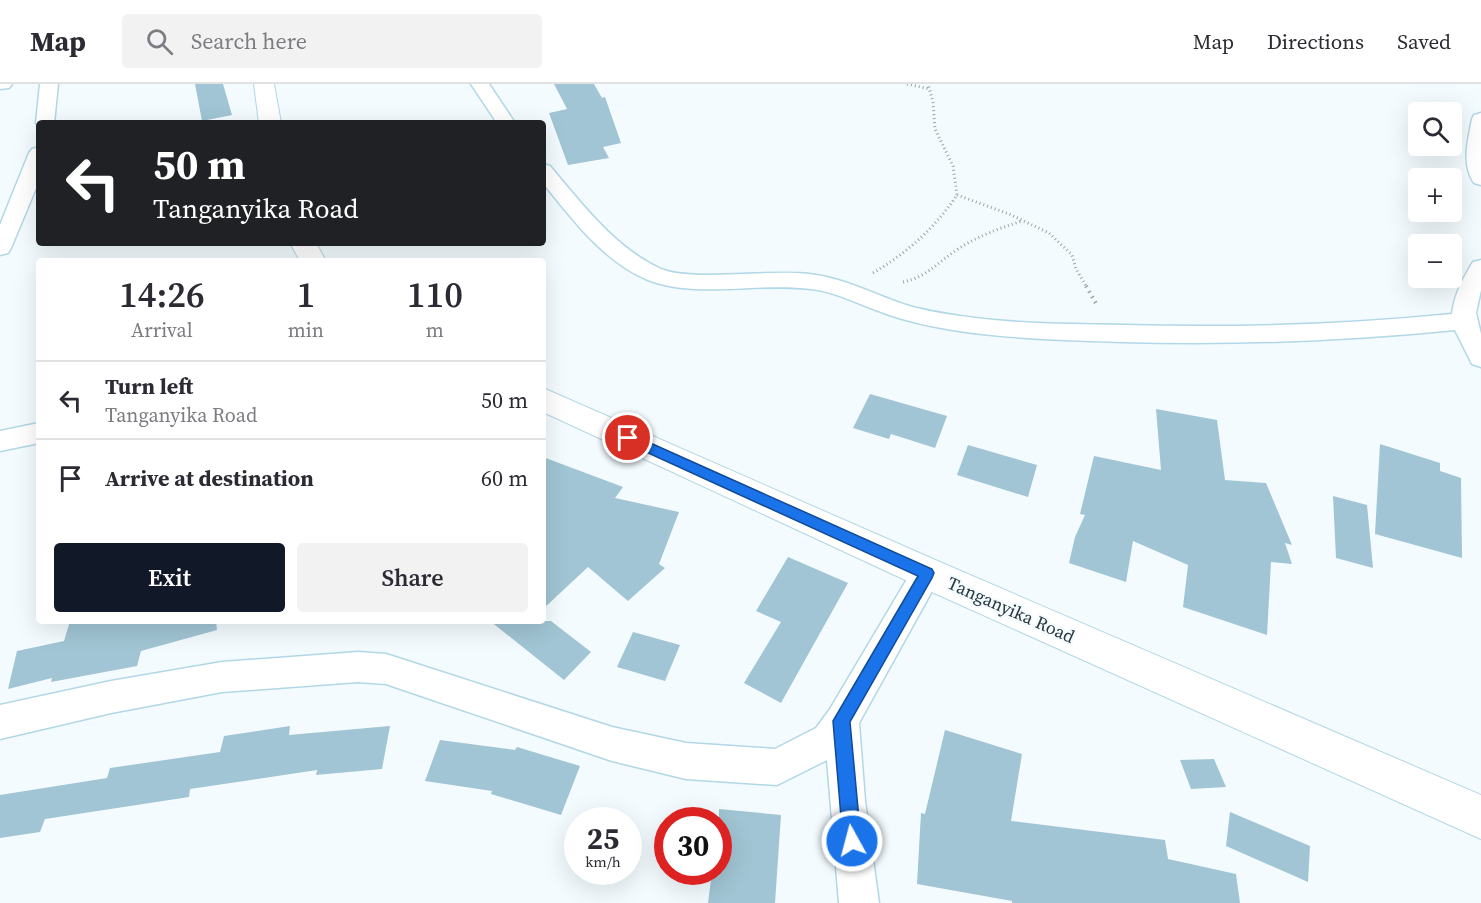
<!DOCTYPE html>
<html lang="en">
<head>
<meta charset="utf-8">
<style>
	:root { --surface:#fff; --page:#f2f2f3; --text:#2b2b33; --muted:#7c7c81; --line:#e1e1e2; --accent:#111827 }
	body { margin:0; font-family:"Source Serif 4",serif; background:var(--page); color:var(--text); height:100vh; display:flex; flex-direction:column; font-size:22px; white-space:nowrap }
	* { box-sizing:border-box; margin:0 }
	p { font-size:20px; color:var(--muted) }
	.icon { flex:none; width:33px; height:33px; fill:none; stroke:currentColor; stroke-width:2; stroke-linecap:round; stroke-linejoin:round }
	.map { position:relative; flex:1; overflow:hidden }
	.side { position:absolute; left:36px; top:174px; width:510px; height:366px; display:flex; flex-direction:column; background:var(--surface); border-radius:6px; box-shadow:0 6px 24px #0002 }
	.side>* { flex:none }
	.hud { position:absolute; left:36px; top:36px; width:510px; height:126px; border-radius:6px; box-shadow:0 6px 24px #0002; background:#202124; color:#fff; overflow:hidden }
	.controls { position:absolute; left:1408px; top:18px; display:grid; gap:12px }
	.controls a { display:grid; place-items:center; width:54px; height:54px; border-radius:6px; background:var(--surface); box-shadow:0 6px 24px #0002; font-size:30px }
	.speed { position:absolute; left:564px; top:723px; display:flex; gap:12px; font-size:30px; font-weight:700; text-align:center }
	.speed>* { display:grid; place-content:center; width:78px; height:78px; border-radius:50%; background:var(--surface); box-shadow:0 6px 24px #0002; line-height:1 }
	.speed small { font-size:15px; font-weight:400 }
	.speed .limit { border:9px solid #d22; background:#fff; color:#111 }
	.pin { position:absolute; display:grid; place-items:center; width:51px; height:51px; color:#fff; margin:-26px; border:3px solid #fff; border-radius:50%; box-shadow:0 2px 6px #0007 }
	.me { position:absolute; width:66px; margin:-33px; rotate:353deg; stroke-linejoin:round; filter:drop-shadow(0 0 4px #0008) }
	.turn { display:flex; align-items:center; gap:21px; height:126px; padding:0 18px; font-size:27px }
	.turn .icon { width:78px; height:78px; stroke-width:2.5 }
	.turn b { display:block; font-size:42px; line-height:51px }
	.eta { display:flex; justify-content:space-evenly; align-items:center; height:102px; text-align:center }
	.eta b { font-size:36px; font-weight:600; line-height:42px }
	.button { display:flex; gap:12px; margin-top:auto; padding:12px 18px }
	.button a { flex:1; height:69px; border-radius:6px; background:var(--accent); color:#fff; font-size:24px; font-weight:600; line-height:69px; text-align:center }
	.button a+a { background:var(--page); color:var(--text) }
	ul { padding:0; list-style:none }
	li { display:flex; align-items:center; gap:18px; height:78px; padding:0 18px; border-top:2px solid var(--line) }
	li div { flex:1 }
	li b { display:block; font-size:22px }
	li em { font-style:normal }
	header { display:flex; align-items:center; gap:36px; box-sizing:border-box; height:84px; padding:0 30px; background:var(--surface); border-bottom:2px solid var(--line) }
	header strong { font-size:28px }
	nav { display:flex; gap:33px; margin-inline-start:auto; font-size:21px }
	.search { width:420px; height:54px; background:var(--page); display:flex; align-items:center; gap:15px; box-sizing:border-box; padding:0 21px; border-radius:6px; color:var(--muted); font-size:22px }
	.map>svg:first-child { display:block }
	.building { fill:#a1c5d4 }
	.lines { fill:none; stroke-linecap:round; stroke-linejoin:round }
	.minor-casing { stroke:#b2d7e6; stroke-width:3 }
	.tertiary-casing { stroke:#b2d7e6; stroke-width:2 }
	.path-far1 { stroke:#9aa5aa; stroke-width:3; stroke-dasharray:1 3; stroke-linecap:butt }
	.path { stroke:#9aa5aa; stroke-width:4; stroke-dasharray:1.5 4.5; stroke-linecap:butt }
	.minor { fill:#fff; fill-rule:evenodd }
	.tertiary { fill:#fff; fill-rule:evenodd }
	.route { fill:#1a73e8; stroke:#114b97; stroke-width:1.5 }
	.labels { text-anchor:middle; stroke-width:4.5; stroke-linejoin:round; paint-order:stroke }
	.street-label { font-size:18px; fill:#29383e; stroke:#f3fbfe }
</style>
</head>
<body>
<header>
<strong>Map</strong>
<div class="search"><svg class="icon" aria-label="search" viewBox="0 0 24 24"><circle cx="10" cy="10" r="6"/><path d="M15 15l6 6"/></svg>Search here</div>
<nav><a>Map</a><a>Directions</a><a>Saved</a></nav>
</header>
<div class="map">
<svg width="1481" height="819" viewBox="0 0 1481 819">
	<rect width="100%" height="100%" fill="#f3fbfe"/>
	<!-- building -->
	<path class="building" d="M195 0H223L232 31 202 37Z
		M554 0H594L602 14 605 13 621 59 603 63 609 74 568 81 549 29 567 25Z
		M870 310 947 332 935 364 891 350 889 355 853 344Z
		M1156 325 1217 336 1225 396 1266 399 1292 461 1285 459 1292 480 1271 478 1267 551 1183 523 1188 481 1133 457 1126 498 1069 479 1075 453 1085 431 1080 430 1094 372 1161 386Z
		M1380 360 1440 379V387L1461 394 1462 474 1375 450Z
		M968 361 1037 381 1028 413 957 391Z
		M543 373 623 403 615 414 679 428 659 480 665 484 628 517 588 483 543 525Z
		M1333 412 1367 421 1373 484 1336 474Z
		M788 473 848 499 781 619 744 599 781 538 756 527Z
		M70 537H216L217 546 141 567 137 582 51 598 52 594 8 605 17 567 64 557Z
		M490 537H551L591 568 564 596Z
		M633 548 680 561 665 597 617 583Z
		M290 642 289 651 390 642 382 685 316 691 317 686 190 705 189 713 45 735 40 748 0 754V711L107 694 110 684 220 668 224 652Z
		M945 646 1022 670 1011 737 1165 756 1168 775 1236 790 1240 819H1012V817L917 800 921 729 925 730Z
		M440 656 515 666 517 663 580 682 561 731 491 710 492 707 425 697Z
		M1214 675 1226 703 1191 705 1180 676Z
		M719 725 781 731 775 819H708L712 788H718Z
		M1230 728 1310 762 1308 798 1226 762Z"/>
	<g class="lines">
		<!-- minor casing -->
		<g class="minor-casing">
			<path id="minor" d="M0 0H12L9 4 0 5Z
				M40 0H58L54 39H39V43L36 39Z
				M471 0H489L515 39H497Z
				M1481 29V101L1474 99C1461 80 1468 56 1472 35L1474 31Z
				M39 63V97L11 164 8 169 0 171V141L29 69 32 65Z
				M543 80 550 82C582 120 615 164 661 185 692 198 770 185 809 190 845 194 875 211 909 222 930 228 953 231 975 234 1024 240 1074 240 1123 241 1233 244 1343 241 1452 230 1454 211 1463 194 1473 178L1481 176V206L1476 229 1481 250V283L1472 280 1455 246C1345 257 1234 261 1123 258 1068 256 1013 255 959 247 934 243 908 238 884 229 860 221 837 208 811 205 760 198 696 215 648 196 604 178 572 135 543 99Z
				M39 339V359L0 367V347Z
				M927 476 938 480 942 489 859 639 865 717 879 819H839L827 676 777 701 686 695 612 677 386 600 358 598 222 608 111 629 0 655V621L111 597 222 578 358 568 386 570 612 643 686 659 775 665 816 644 830 625 916 480Z"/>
		</g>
		<!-- tertiary casing -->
		<g class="tertiary-casing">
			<path id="tertiary" d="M254 0H274L281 39H259Z
				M290 159H316L326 177H300Z
				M543 304 940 478 1481 711V755L914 500 543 328Z"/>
		</g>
		<!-- path-far1 -->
		<path class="path-far1" d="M907 0 929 5
			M957 111 1009 130 1049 149 1072 171 1076 185 1087 203
			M873 189C908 168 934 145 957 111L953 82 935 45 933 18 928 0
			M903 198C927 193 938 178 958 165 978 152 1000 144 1022 137"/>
		<!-- path -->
		<path class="path" d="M1086 202 1097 221"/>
		<!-- minor -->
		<use href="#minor" class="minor"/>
		<!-- tertiary -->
		<use href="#tertiary" class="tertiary"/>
	</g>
	<!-- route -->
	<path class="route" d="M628 349 932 485 934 489 932 494 850 638 861 757 858 763 852 766 846 763 843 757 833 637 918 492 624 358 622 354 624 351Z"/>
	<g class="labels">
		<!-- street labels -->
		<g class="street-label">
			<text transform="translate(1011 526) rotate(24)" y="6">Tanganyika Road</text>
		</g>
	</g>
</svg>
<div class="controls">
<a><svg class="icon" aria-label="search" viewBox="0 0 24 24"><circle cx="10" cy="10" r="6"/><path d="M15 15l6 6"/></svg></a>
<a>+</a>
<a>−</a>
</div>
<div class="speed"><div>25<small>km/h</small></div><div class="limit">30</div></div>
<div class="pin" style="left:628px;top:354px;background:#d93025"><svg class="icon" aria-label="arrive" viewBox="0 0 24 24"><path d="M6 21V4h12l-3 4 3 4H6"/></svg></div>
<svg class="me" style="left:852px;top:757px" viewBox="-20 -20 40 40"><circle r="17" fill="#1a73e8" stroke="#fff" stroke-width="3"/><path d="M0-11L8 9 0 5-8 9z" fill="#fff"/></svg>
<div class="hud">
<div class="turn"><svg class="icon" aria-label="left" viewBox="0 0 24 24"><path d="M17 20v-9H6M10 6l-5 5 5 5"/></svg><div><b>50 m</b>Tanganyika Road</div></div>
</div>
<section class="side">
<div class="eta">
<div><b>14:26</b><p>Arrival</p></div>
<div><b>1</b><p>min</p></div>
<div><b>110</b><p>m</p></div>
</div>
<ul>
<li><svg class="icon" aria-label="left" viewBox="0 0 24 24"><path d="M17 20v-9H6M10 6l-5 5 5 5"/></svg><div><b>Turn left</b><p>Tanganyika Road</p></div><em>50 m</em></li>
<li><svg class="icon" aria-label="arrive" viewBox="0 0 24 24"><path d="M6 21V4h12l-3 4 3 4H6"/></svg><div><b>Arrive at destination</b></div><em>60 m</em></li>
</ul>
<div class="button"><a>Exit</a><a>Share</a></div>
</section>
</div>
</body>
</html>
